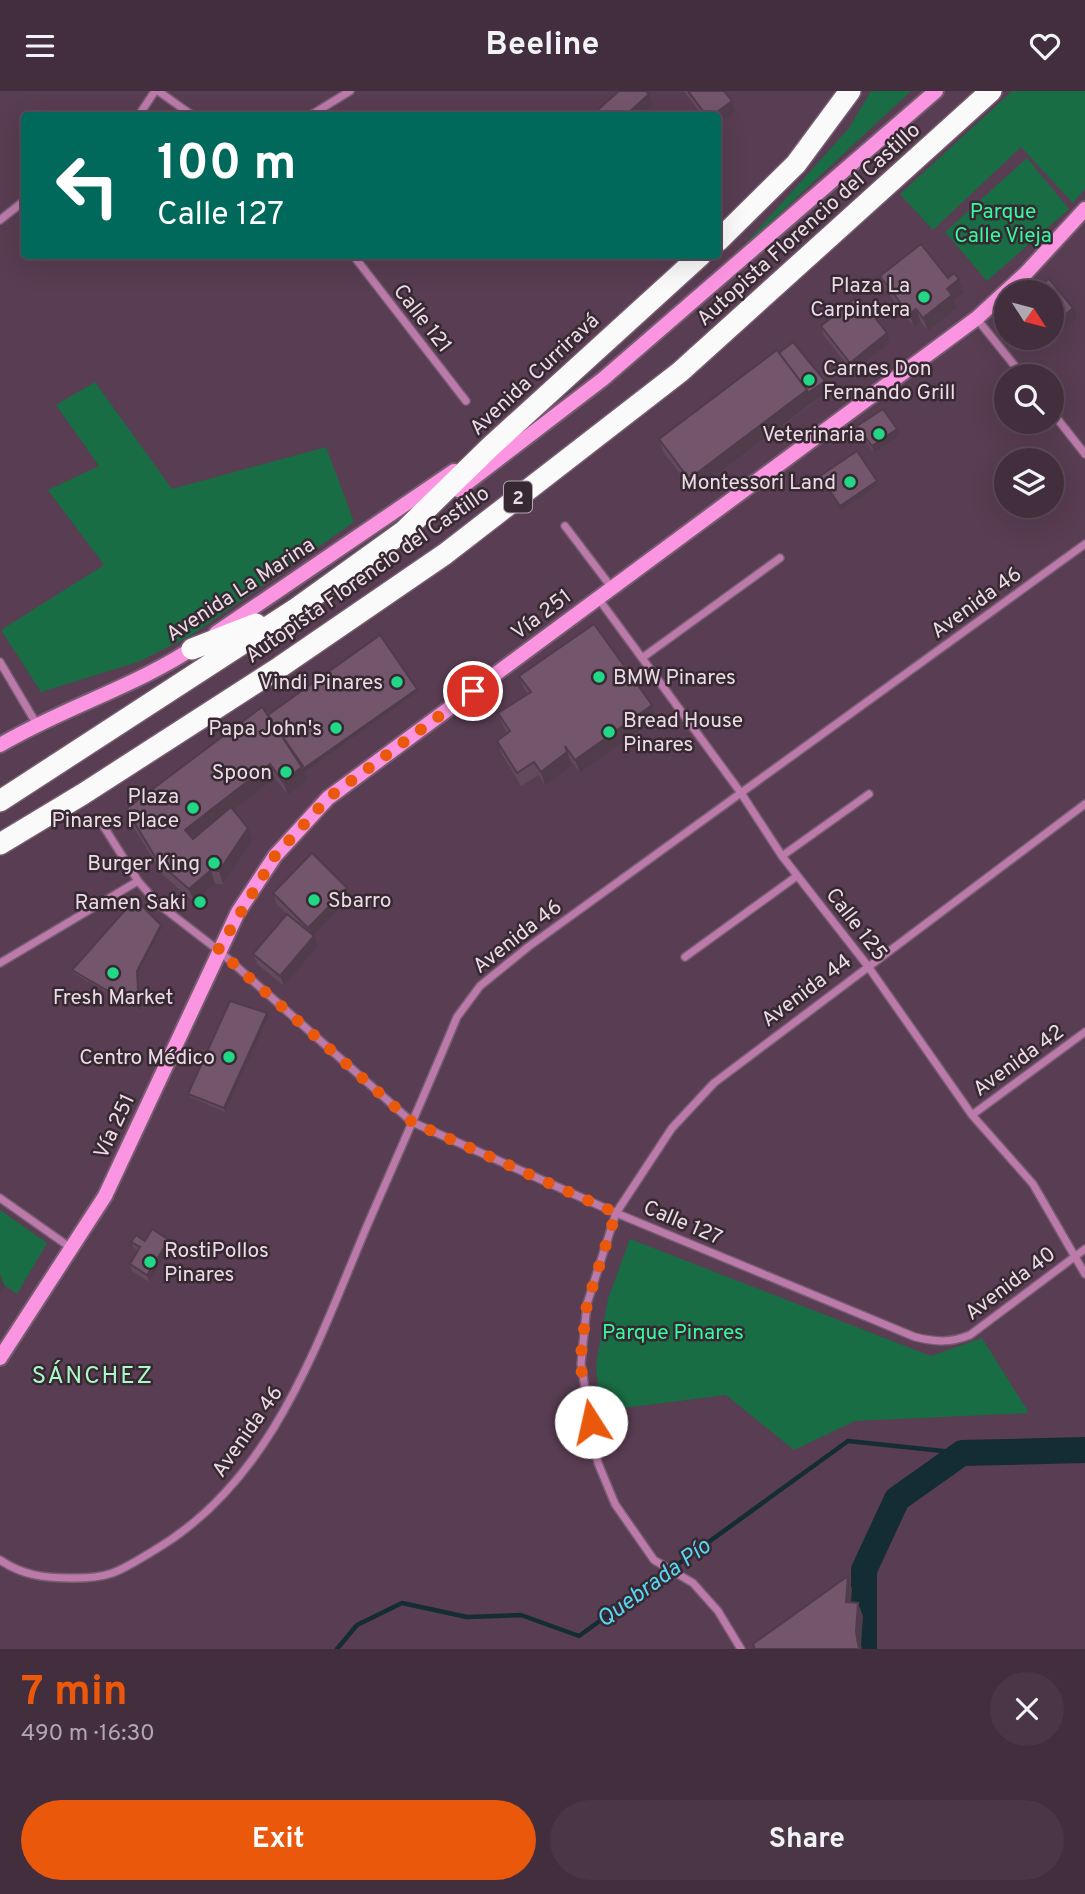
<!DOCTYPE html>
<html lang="en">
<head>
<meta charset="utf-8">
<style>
	:root { --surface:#432e3e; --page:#4a3645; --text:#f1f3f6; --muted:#afa8b0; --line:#5b4a58; --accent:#ea580c }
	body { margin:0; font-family:Overpass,sans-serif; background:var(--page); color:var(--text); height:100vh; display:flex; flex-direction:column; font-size:26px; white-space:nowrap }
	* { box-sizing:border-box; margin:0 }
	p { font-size:23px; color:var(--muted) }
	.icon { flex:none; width:38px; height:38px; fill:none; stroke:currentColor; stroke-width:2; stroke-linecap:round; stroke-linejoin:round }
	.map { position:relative; height:1558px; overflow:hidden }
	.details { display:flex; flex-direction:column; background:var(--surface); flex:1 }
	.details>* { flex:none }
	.top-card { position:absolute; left:21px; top:21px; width:700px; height:147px; border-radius:7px; box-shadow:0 7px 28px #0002,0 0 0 2px var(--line); background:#00695c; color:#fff; overflow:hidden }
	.needle { width:46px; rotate:126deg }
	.controls { position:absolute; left:994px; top:189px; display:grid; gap:14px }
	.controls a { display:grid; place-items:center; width:70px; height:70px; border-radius:50%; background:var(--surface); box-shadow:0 7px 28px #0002,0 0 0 2px var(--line); font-size:35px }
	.pin { position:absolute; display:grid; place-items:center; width:60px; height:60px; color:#fff; margin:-30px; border:4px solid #fff; border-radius:50%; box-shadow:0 2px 7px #0007 }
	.me { position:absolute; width:77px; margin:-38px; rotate:350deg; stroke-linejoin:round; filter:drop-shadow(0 0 5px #0008) }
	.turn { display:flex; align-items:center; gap:24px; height:147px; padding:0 21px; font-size:32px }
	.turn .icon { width:91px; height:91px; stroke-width:2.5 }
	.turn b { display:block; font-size:49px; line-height:60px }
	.round { display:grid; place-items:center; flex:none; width:74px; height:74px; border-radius:37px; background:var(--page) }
	.headline { display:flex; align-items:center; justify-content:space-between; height:119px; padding:0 21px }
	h1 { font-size:42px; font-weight:700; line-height:52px; color:var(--accent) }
	.cta { display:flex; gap:14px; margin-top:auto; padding:14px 21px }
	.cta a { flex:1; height:80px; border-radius:42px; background:var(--accent); color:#fff; font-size:28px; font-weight:700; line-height:80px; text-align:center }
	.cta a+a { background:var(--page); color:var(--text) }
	header { display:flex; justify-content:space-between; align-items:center; height:91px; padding:0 21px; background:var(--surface); font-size:32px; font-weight:700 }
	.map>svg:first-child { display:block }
	.green { fill:#196d44 }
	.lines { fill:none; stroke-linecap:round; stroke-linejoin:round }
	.stream { stroke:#142d34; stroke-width:4.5 }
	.river { stroke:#142d34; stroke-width:26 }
	.street-casing { stroke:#765c70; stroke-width:10 }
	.secondary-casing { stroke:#765c70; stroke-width:18 }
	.highway-casing { stroke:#765c70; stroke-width:24 }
	.street { stroke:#bb7aaa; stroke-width:7 }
	.secondary { stroke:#fb94e1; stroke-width:14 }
	.highway { stroke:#fafafa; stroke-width:21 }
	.wall { fill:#644a5d }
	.shaded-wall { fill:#513c4c }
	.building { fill:#74566c; stroke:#513c4c; stroke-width:2 }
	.route { stroke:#ea580c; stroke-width:12; stroke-dasharray:0 21.6 }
	.poi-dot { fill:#21d887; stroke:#362932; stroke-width:2.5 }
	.labels { text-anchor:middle; stroke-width:5; stroke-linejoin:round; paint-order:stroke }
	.shield { fill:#362932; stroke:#b5a5b0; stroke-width:2 }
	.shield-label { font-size:19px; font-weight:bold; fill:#ecdae6 }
	.park-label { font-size:21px; fill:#35fa9f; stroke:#362932 }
	.street-label { font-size:21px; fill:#ecdae6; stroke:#362932 }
	.poi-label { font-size:21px; fill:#ecdae6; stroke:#362932; text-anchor:end }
	.water-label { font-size:23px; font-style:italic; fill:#58d6f5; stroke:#362932 }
	.quarter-label { font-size:24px; letter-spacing:2px; fill:#abf8c9; stroke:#362932 }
</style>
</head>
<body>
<header><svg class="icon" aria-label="menu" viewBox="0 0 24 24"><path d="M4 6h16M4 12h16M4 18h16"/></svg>Beeline<svg class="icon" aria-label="heart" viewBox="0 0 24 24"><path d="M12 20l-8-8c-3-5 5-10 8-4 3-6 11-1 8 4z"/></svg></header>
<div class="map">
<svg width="1085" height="1558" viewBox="0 0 1085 1558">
	<rect width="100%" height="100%" fill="#593d52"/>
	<!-- green -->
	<path class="green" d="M871 0H911L738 161 849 37Z
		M1012 0H1085V98L1073 112 1021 56 933 139 900 103Z
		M1027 67 1069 118 987 190 945 141Z
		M95 291 172 398 326 356 354 431 192 544 138 571 41 601 1 539 104 474 48 399 99 375 56 314Z
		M0 1119 47 1152 17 1203 0 1191Z
		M630 1148 931 1265 982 1247 1029 1322 855 1330 794 1359 726 1304 600 1320 596 1274 608 1208Z"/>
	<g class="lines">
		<!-- stream -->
		<path class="stream" d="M337 1558 357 1534 402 1512 467 1526 521 1524 579 1545 848 1350 962 1362"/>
		<!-- river -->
		<path class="river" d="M864 1558V1479L897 1408 962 1362 1085 1359"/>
		<!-- street casing -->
		<g class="street-casing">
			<path id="street" d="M158 0 192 24
				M139 24 155 0
				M311 24 350 0
				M0 129 24 110
				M353 164 466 310
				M977 228 1023 285
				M1052 321 1085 363
				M565 435 612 497
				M598 507 741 702 782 765 867 874 972 1024 1033 1093 1085 1183
				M642 567 780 467
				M0 571 36 632
				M104 736 138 790 157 812 218 859 412 1031 616 1122 915 1246C936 1251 950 1252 970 1244L1085 1158
				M782 765 869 703
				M685 866 797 785
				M0 872 138 790
				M972 1024 1085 941
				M0 1107 71 1157
				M0 1469C22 1484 44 1487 70 1487 110 1488 120 1480 153 1460 272 1391 316 1255 367 1135 397 1066 428 996 457 926L480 895 528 856 1085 453
				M741 1558 718 1520 693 1492 654 1469 615 1413 598 1372 581 1273 587 1213 616 1122 672 1037 714 992 1085 713"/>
		</g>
		<!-- secondary casing -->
		<g class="secondary-casing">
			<path id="secondary" d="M458 399 603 288 936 0
				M216 542 454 380
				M0 654C64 616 138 595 199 553
				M0 1267 105 1105 238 821 275 765 328 707 977 227 1026 182 1085 118"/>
		</g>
		<!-- highway casing -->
		<g class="highway-casing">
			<path id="highway" d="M718 150 796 73 850 0
				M192 558 256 533
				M0 710 297 517 404 440 490 356 701 164
				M0 753 83 703 280 576 445 463 680 281 991 0"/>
		</g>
		<!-- street -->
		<use href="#street" class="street"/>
		<!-- secondary -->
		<use href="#secondary" class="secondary"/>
		<!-- highway -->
		<use href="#highway" class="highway"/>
	</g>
	<!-- wall -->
	<path class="wall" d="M684 0H724L732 10 735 20 718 24H702Z
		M880 185 948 187 959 188 964 202 954 209 957 217 928 240 921 231 914 236 885 198Z
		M1077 227 1034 263 1021 247H1052Z
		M821 235 887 242 890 251 853 281 824 245Z
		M779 262 829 300 694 401 664 362 659 348Z
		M857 335 897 338 899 345 874 362 860 342Z
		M519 585 652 614 657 627 580 682 570 668 572 674 545 695 539 684 521 695 502 663 497 650 507 642 503 635 498 622 528 603 524 598Z
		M417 598 418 601 305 681 307 689 288 704 275 687 234 718 252 750 223 793H215L194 811 164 785 130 731 126 718 268 624Z
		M273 802 351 807 313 845 318 855 284 895 257 873 253 863 289 825 276 812Z
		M162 837 138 883 141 921 73 882 72 879Z
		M267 922 269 925 225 1021 190 1006 188 1003Z
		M145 1150 171 1156 149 1191 132 1180 130 1173 138 1160 134 1157 131 1151Z"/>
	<!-- shaded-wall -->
	<path class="shaded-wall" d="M649 3 653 13 641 24H626Z
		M732 10 735 20 718 34V24H713Z
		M959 188 964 202 954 209 957 217 928 240 923 227 947 198Z
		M1073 217 1077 227 1034 263 1030 253 1038 247H1052V235Z
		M916 218 921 231 914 236 909 223Z
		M887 242 890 251 853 281 850 272Z
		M825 290 829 300 812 312 808 302Z
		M807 299 812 312 694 401 689 388Z
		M897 338 899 345 874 362 872 355Z
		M877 390 878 394 841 419 840 415Z
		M417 598 418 601 305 681 307 689 288 704 283 691 303 675Z
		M652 614 657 627 580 682 575 669Z
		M567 661 572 674 545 695 541 681Z
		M270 673 275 687 190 752 185 739Z
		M248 737 252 750 223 793 219 780Z
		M211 779 215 793 194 811 189 798Z
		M347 797 351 807 312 846 308 837Z
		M161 834 162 837 138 883 141 921 139 918 137 880Z
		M314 845 318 855 284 895 280 885Z
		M267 922 269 925 225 1021 224 1017Z
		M169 1149 171 1156 149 1191 147 1184Z
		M0 1183 5 1196 0 1202Z
		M848 1485 852 1498 850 1525 846 1511Z
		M858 1512 863 1525 861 1554 862 1558H859L856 1541Z"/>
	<!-- building -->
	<path class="building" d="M619 0H646L649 3 626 24H592Z
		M688 0H724L732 10 713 24H706Z
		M921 153 948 187 954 182 959 188 947 198 952 204 923 227 916 218 909 223 880 185Z
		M1049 188 1073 217 1052 235V201H1032Z
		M858 205 887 242 850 272 821 235Z
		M1025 247H1038L1030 253Z
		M793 251 825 290 808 302 807 299 779 262Z
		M777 259 807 299 689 388 659 348Z
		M883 318 897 338 872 355 857 335Z
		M857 360 877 390 840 415 820 385Z
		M594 533 652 614 575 669 565 655 567 661 541 681 534 671 517 682 497 650 510 640 498 622 531 601 519 585Z
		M380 544 417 598 303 678 268 624Z
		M262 616 303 675 283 691 270 673 185 739 193 748 231 716 248 737 219 780 211 779 189 798 159 772 126 718Z
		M312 762 347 797 308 837 273 802Z
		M135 808 161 834 137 880 139 918 72 879Z
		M287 823 314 845 280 885 253 863Z
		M230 910 267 922 224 1017 188 1003Z
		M152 1138 169 1149 147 1184 130 1173 140 1156 131 1151 136 1144 145 1150Z
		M848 1485 846 1511 858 1512 856 1541 859 1558H755L753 1553Z"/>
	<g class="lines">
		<!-- route -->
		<path class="route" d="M473 600 328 707 275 765 218 859 412 1031 616 1122 587 1213 580 1272 591 1331"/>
	</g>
	<!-- markers -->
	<g class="poi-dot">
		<circle cx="924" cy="206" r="7"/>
		<circle cx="809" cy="289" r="7"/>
		<circle cx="879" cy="343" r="7"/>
		<circle cx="850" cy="391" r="7"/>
		<circle cx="599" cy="586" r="7"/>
		<circle cx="397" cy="591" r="7"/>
		<circle cx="336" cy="637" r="7"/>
		<circle cx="609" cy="641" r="7"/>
		<circle cx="286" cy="681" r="7"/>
		<circle cx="193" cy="717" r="7"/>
		<circle cx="214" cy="772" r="7"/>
		<circle cx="314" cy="809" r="7"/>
		<circle cx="200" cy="811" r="7"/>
		<circle cx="113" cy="882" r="7"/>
		<circle cx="229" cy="966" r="7"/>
		<circle cx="150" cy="1171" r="7"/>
	</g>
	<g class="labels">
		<!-- shield labels -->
		<rect class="shield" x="504" y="390.5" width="28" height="31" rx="5"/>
		<g class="shield-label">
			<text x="518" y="413">2</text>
		</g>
		<!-- park labels -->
		<g class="park-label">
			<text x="1003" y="127">Parque<tspan x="1003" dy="24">Calle Vieja</tspan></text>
			<text x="673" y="1248">Parque Pinares</text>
		</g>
		<!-- street labels -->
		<g class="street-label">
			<text transform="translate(808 133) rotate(-42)" y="7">Autopista Florencio del Castillo</text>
			<text transform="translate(423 227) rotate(52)" y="7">Calle 121</text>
			<text transform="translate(534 283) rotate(-43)" y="7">Avenida Curriravá</text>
			<text transform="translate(367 483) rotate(-35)" y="7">Autopista Florencio del Castillo</text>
			<text transform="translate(240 498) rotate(-33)" y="7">Avenida La Marina</text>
			<text transform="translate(976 511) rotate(-36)" y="7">Avenida 46</text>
			<text transform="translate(541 523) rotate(-37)" y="7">Vía 251</text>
			<text transform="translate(857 833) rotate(52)" y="7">Calle 125</text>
			<text transform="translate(517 845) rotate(-38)" y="7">Avenida 46</text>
			<text transform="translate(806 899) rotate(-37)" y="7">Avenida 44</text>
			<text transform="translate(1018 969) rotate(-36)" y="7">Avenida 42</text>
			<text transform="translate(114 1035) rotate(-65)" y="7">Vía 251</text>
			<text transform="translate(683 1131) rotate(23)" y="7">Calle 127</text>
			<text transform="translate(1010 1192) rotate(-37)" y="7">Avenida 40</text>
			<text transform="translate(247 1340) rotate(-55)" y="7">Avenida 46</text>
		</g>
		<!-- poi labels -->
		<g class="poi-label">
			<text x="910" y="201">Plaza La<tspan x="910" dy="24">Carpintera</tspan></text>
			<text x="823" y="284" text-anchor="start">Carnes Don<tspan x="823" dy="24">Fernando Grill</tspan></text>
			<text x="865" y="350">Veterinaria</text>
			<text x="836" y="398">Montessori Land</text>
			<text x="613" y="593" text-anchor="start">BMW Pinares</text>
			<text x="383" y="598">Vindi Pinares</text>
			<text x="623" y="636" text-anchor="start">Bread House<tspan x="623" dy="24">Pinares</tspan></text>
			<text x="322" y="644">Papa John's</text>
			<text x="272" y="688">Spoon</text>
			<text x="179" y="712">Plaza<tspan x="179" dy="24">Pinares Place</tspan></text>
			<text x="200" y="779">Burger King</text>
			<text x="328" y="816" text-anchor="start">Sbarro</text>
			<text x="186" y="818">Ramen Saki</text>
			<text x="113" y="913" text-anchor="middle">Fresh Market</text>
			<text x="215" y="973">Centro Médico</text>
			<text x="164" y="1166" text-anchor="start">RostiPollos<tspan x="164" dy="24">Pinares</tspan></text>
		</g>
		<!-- water labels -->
		<g class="water-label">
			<text transform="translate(653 1491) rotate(-36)" y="8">Quebrada Pío</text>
		</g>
		<!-- quarter labels -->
		<g class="quarter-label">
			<text x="93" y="1292">SÁNCHEZ</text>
		</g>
	</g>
</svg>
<div class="controls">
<a><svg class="needle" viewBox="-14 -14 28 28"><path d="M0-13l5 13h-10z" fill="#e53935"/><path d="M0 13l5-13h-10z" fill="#afa8b0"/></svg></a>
<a><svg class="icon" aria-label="search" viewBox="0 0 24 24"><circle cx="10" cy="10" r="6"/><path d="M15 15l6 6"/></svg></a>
<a><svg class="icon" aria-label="layers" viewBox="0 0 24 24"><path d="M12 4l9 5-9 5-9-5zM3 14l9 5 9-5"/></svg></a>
</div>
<div class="pin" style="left:473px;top:600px;background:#d93025"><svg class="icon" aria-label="arrive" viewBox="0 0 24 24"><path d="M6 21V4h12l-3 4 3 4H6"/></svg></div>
<svg class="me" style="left:591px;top:1331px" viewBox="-20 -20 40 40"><circle r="19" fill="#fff"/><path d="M0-13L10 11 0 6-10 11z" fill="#ea580c"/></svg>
<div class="top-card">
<div class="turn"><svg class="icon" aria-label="left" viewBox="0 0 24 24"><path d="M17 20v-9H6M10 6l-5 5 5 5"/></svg><div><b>100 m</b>Calle 127</div></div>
</div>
</div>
<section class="details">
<div class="headline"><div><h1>7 min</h1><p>490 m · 16:30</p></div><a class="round"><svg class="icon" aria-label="close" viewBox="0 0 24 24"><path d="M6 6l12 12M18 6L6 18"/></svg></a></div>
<div class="cta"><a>Exit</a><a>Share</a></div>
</section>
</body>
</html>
